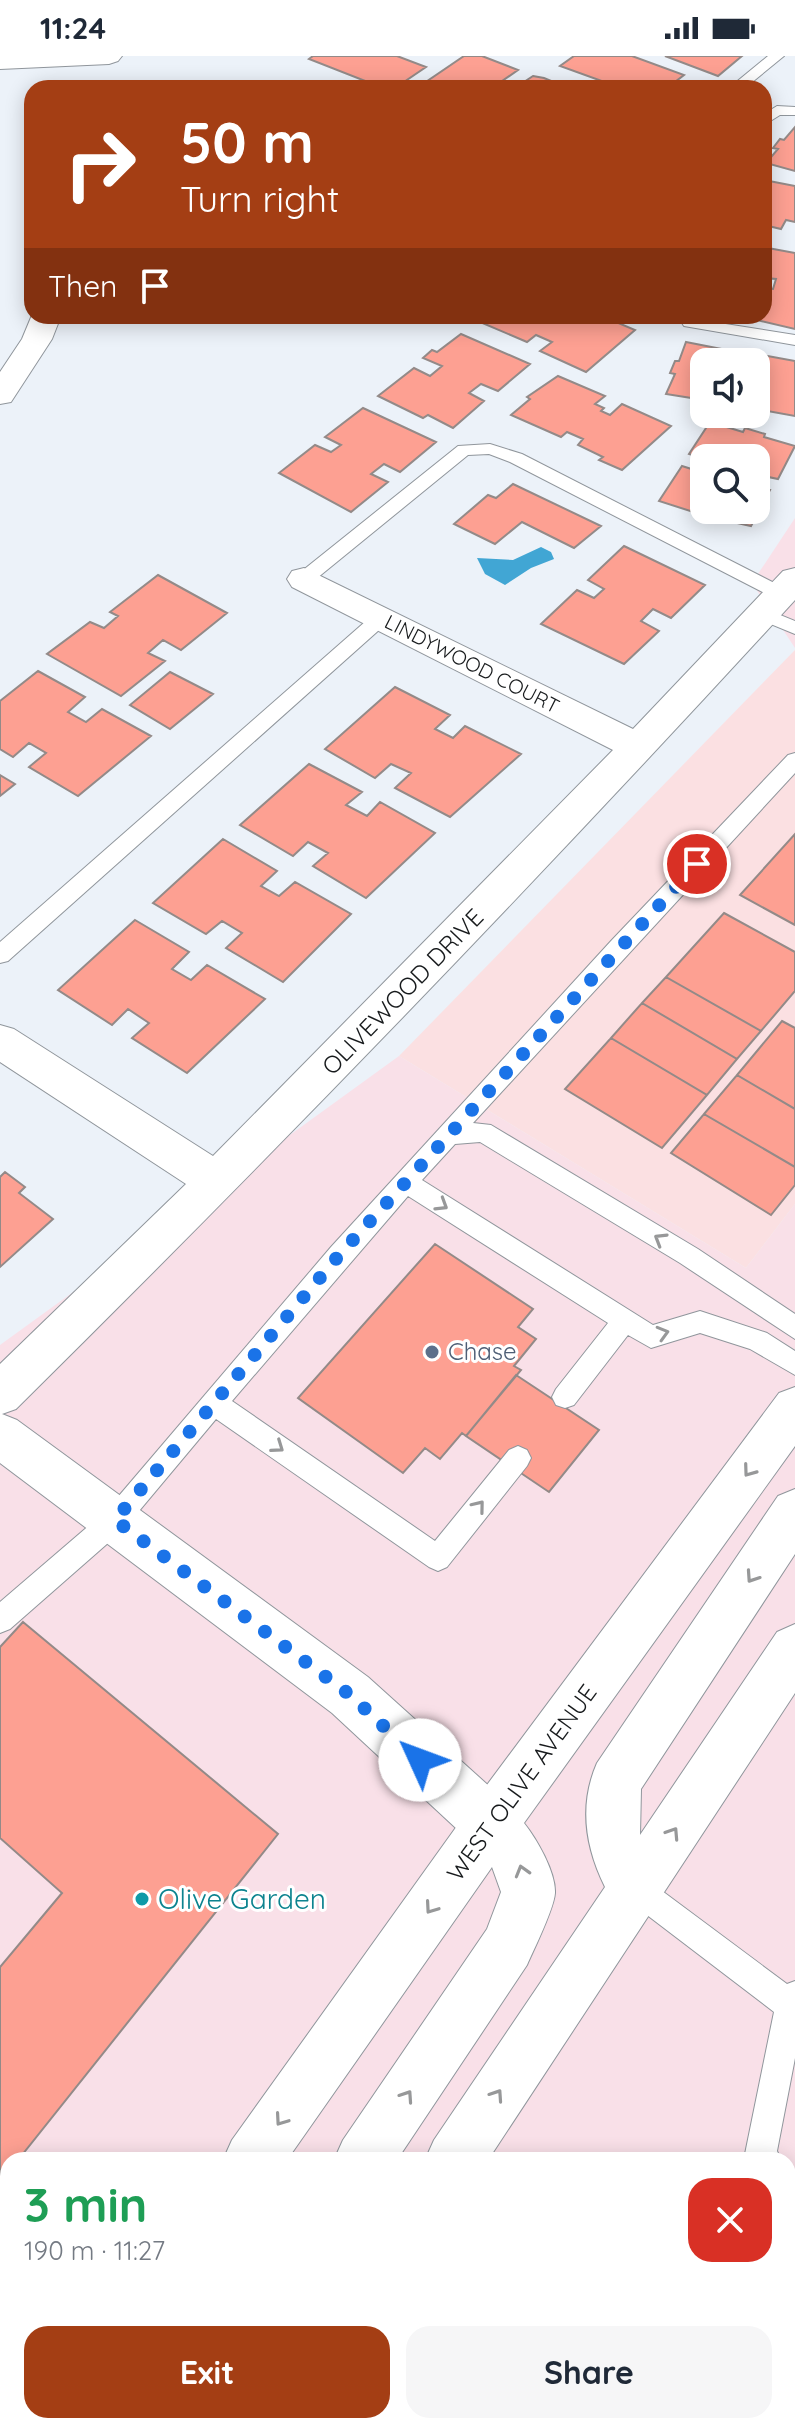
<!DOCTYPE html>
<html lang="en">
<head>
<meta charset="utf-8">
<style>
	:root { --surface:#fff; --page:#f6f6f7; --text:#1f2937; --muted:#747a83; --accent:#a43e14 }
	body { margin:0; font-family:Quicksand,sans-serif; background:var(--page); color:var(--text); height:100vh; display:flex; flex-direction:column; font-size:30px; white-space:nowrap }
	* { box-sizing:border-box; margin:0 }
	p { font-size:26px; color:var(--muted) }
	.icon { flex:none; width:44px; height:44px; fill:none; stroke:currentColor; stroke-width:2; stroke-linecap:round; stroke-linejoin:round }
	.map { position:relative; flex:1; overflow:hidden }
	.sheet { position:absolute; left:0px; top:2096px; width:796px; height:282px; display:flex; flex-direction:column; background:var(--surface); border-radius:24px 24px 0 0; box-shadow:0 4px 20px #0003 }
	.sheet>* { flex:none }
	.hud { position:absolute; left:24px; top:24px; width:748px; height:244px; border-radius:24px; box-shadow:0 4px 20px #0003; background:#a43e14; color:#fff; overflow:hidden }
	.fabs { position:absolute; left:690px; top:292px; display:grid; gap:16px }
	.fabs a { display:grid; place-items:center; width:80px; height:80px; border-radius:16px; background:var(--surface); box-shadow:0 4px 20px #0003; font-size:40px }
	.pin { position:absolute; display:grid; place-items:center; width:68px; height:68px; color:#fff; margin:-34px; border:4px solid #fff; border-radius:50%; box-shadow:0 2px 8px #0007 }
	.me { position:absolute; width:88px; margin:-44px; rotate:313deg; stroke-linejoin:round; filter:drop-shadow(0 0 6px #0008) }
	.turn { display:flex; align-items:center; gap:28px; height:168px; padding:0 24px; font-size:36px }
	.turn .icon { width:104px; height:104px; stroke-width:2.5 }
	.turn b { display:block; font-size:56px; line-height:68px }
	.then { display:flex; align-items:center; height:76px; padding:0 24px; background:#0003; gap:16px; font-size:30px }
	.round { display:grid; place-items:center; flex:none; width:84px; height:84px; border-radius:24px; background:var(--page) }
	.head { display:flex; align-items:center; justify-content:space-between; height:136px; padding:0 24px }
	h1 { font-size:48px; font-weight:700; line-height:60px; color:#1e9e55 }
	.button { display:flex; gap:16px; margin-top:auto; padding:16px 24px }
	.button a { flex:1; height:92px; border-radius:24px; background:var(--accent); color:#fff; font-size:32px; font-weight:700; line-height:92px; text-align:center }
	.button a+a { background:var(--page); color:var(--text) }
	.status { display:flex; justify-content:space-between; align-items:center; height:56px; padding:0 40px; background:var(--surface); direction:ltr }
	.status svg { height:22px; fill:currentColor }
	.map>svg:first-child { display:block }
	.commercial { fill:#f9e0e8; fill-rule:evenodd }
	.medical { fill:#fbe0e2 }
	.water { fill:#41a6d4 }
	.building { fill:#fda092; stroke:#938a88; stroke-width:2 }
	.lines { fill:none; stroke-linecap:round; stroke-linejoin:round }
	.lane-casing { stroke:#90969c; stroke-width:2 }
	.street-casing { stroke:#90969c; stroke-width:2 }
	.secondary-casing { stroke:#90969c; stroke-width:2 }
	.lane { fill:#fff; fill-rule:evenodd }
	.street { fill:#fff; fill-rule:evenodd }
	.secondary { fill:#fff; fill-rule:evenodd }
	.oneway { stroke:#979899 }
	.route { stroke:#1a73e8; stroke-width:14; stroke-dasharray:0 25.2 }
	.service-dot { fill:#5c6f8a; stroke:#fff; stroke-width:3 }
	.culture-dot { fill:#0f9aa8; stroke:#fff; stroke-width:3 }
	.labels { text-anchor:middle; stroke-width:6; stroke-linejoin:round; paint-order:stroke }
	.far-street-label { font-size:20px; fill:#171a1c; stroke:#fff }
	.street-label { font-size:24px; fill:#171a1c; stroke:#fff }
	.service-label { font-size:24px; fill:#4e5e75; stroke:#fff; text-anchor:start }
	.near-culture-label { font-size:28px; fill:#0d838f; stroke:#fff; text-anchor:start }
</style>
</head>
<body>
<div class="status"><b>11:24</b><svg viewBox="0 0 49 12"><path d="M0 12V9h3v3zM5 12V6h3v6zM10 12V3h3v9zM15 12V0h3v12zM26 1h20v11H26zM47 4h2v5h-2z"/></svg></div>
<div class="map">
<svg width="795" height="2377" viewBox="0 0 795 2377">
	<rect width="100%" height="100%" fill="#ecf2f9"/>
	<!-- commercial -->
	<path class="commercial" d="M795 462V592L752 527Z
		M399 1000 746 1212 795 1148V2377H0V1289ZM8 2104H788V2370H8Z"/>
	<!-- medical -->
	<path class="medical" d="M795 594V1148L746 1212 399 1000Z"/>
	<!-- water -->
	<path class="water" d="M541 491 551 496 554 503 531 512 505 529 485 518 477 502 513 504Z"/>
	<!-- building -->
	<path class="building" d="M313 0H397L426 11 395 32H383L309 3Z
		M464 0H482L518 14 492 32H417Z
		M574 0H632L684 19 667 32H621L560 10Z
		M665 0H742L718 20Z
		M533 20 544 22 568 32H515Z
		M795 71V115L766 107 778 93 773 92 780 83 784 84Z
		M764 124 795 130V166L786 164 781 173 764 169Z
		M768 192 795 197V273L744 261 764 260V232L773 233 776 223 764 222Z
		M488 260H569L578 264 582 260H602L635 274 586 316 540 295 552 286 536 279 527 286 480 266Z
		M461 278 530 308 498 335 481 328 469 337 484 345 453 372 428 359 423 362 378 340 414 312 430 320 442 310 423 302 432 294 437 296Z
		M686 286 742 297 738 306H704V344L666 338 675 318 670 317 675 305H679Z
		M762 299 795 305V360L756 353V311Z
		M558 320 605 340 595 348 604 352 601 355 610 359 622 348 671 370 622 414 599 404 603 401 578 389 583 383 567 376 561 381 511 359 530 343 527 341Z
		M363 352 436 386 400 416 384 408 371 418 388 426 351 456 279 417 315 389 331 396 341 389 325 381Z
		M710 366 743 376 745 372 765 378 764 381 795 390 778 423 759 419 756 423V402L704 403 689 398Z
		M682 410 701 416 704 412V454H756V431L770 434 751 470 706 460 659 445Z
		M513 428 601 470 574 492 522 466 495 488 454 468 488 439 496 442Z
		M624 490 705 529 671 562 653 553 641 565 659 575 624 608 541 568 577 534 594 542 604 533 588 524Z
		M158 519 227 557 181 594 163 584 148 597 165 605 121 640 47 598 90 566 104 572 118 560 110 556Z
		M38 615 85 641 68 656 86 666 102 653 151 680 78 740 29 711 46 697 29 687 13 701 0 693V645Z
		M170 616 213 638 170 673 130 649Z
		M395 631 450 659 435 673 453 682 465 670 521 698 450 761 395 732 411 717 391 708 375 722 325 693Z
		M309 708 362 736 346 749 367 760 380 746 435 777 366 842 313 810 328 797 308 786 293 800 240 769Z
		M0 719 15 728 0 740Z
		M795 778V869L740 839Z
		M223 783 277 815 261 830 279 840 295 826 351 858 283 926 226 892 242 877 222 865 206 878 153 847Z
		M724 857 795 896V935L761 975 666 921Z
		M135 864 189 896 172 913 191 924 207 909 265 943 187 1017 132 982 149 967 128 953 112 969 58 934Z
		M666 921 761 975 737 1003 642 947Z
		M642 947 737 1003 707 1039 611 982Z
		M782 965 795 972V1053L737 1019Z
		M611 982 707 1039 662 1092 565 1033Z
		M737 1019 795 1053V1111L704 1058Z
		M704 1058 795 1111V1129L771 1159 671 1097Z
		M5 1116 25 1131 19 1137 53 1163 0 1211V1121Z
		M435 1188 533 1253 518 1271 536 1283 514 1310 521 1314 466 1380 462 1377 440 1403 425 1392 403 1417 298 1342Z
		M516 1319 599 1374 549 1436 466 1380Z
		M23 1566 278 1778 18 2104H8V2117L0 2127V1911L62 1837 0 1782V1591Z
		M788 2314 795 2320V2377H479L484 2370H788Z"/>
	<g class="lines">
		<!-- lane casing -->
		<g class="lane-casing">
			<path id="lane" d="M768 0H784L745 32H729Z
				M777 50 795 51V59H780L764 69V58Z
				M685 260H701L700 264 795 279V289L684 270 682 267Z
				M490 388 522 398 788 534 790 538 781 544 774 542 510 406 489 398 468 399 311 527H297L295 523 297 519 458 390Z
				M763 552 795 565V578L756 562 754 558Z
				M381 556 390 562 388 566 8 905 0 907V886L374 558Z
				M795 697V717L473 1067 491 1069 698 1193 795 1258V1283L680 1207 480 1086 455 1088 422 1124 653 1269 700 1255 767 1277 795 1295V1319L750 1293 700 1277 651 1292 628 1279 574 1349 565 1352 556 1349 552 1341 556 1333 608 1267 408 1140 232 1345 435 1485 509 1394 518 1390 527 1394 531 1402 527 1410 447 1511 438 1515 429 1511 216 1363 124 1473 10 1573 0 1577V1546L106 1455 331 1191 611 885 788 699Z
				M636 1818 646 1823 787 1928 795 1925V2002L777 2095 781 2104H748L745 2098 774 1956 626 1843 621 1833 626 1823Z
				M788 2124 795 2127V2164L788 2161Z"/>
		</g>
		<!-- street casing -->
		<g class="street-casing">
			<path id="street" d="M0 0H122L118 5 109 8 0 13Z
				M32 259 61 260 52 283 11 346 0 348V316L22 283Z
				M304 512 633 673 783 515 795 512V544C542 820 283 1089 16 1353L2 1358 17 1364 368 1621 510 1749 517 1768 510 1787 491 1794 472 1787 332 1657 0 1407V1308L186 1128 0 1006V969L14 973 213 1100 613 694 292 531 287 523 292 515Z"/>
		</g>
		<!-- secondary casing -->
		<g class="secondary-casing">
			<path id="secondary" d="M795 1331V1390L524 1767C536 1782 556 1816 555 1837 554 1853 534 1893 527 1909L397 2104H334L343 2084 487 1873 501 1836 492 1811 287 2104H223L232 2084 472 1749 779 1337Z
				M795 1433V1498L641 1733 640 1779 777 1576 795 1568V1637L488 2104H425L434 2084 605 1831C585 1791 579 1748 597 1707L778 1440Z
				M30 2370H94L91 2377H27Z
				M186 2370H306L303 2377H183Z"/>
		</g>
		<!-- lane -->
		<use href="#lane" class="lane"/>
		<!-- street -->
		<use href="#street" class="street"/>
		<!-- secondary -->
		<use href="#secondary" class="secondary"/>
	</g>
	<!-- one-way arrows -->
	<defs><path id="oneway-chevron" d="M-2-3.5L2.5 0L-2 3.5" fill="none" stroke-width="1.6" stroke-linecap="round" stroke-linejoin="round" transform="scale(2)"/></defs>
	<g class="oneway">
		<use href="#oneway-chevron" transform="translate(442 1149) rotate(32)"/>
		<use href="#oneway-chevron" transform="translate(660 1183) rotate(-149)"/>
		<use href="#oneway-chevron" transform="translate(663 1277) rotate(-16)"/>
		<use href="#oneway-chevron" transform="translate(278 1391) rotate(35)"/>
		<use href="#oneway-chevron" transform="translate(749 1415) rotate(126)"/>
		<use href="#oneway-chevron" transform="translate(479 1450) rotate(-51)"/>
		<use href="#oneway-chevron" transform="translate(752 1521) rotate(124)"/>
		<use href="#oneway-chevron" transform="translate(673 1777) rotate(-57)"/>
		<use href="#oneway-chevron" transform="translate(522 1815) rotate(-106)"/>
		<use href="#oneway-chevron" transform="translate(431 1852) rotate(125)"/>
		<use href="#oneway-chevron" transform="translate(497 2039) rotate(-56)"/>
		<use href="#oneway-chevron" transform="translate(407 2040) rotate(-56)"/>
		<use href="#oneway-chevron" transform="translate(281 2064) rotate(125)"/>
	</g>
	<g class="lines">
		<!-- route -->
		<path class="route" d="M420 1704 350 1639 115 1464 340 1198 697 808"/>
	</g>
	<!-- markers -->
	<circle class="service-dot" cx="432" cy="1296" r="8"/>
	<circle class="culture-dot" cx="142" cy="1843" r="8"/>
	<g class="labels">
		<!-- far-street labels -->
		<g class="far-street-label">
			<text transform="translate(472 608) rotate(27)" y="7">LINDYWOOD COURT</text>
		</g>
		<!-- street labels -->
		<g class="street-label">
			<text transform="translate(403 936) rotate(-46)" y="8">OLIVEWOOD DRIVE</text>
			<text transform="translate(522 1727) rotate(-54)" y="8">WEST OLIVE AVENUE</text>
		</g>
		<!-- service labels -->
		<g class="service-label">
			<text x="448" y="1304">Chase</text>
		</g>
		<!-- near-culture labels -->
		<g class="near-culture-label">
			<text x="158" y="1853">Olive Garden</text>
		</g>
	</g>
</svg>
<div class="fabs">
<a><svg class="icon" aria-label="sound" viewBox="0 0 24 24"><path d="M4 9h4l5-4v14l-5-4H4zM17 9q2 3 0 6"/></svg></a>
<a><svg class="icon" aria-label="search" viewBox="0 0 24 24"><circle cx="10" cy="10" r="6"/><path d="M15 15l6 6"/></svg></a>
</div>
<div class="pin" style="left:697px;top:808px;background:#d93025"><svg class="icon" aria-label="arrive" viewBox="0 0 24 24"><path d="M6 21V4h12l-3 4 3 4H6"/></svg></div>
<svg class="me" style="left:420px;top:1704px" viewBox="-20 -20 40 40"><circle r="19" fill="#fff"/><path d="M0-13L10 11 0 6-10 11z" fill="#1a73e8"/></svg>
<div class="hud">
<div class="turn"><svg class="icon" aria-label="right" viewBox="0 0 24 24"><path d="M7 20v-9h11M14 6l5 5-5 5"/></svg><div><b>50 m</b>Turn right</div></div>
<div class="then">Then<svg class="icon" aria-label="arrive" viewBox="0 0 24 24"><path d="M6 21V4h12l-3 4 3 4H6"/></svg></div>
</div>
<section class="sheet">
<div class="head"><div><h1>3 min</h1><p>190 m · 11:27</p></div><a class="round" style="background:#d93025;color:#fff"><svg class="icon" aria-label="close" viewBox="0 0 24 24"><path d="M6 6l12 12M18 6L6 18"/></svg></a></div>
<div class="button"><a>Exit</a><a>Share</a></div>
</section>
</div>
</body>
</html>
